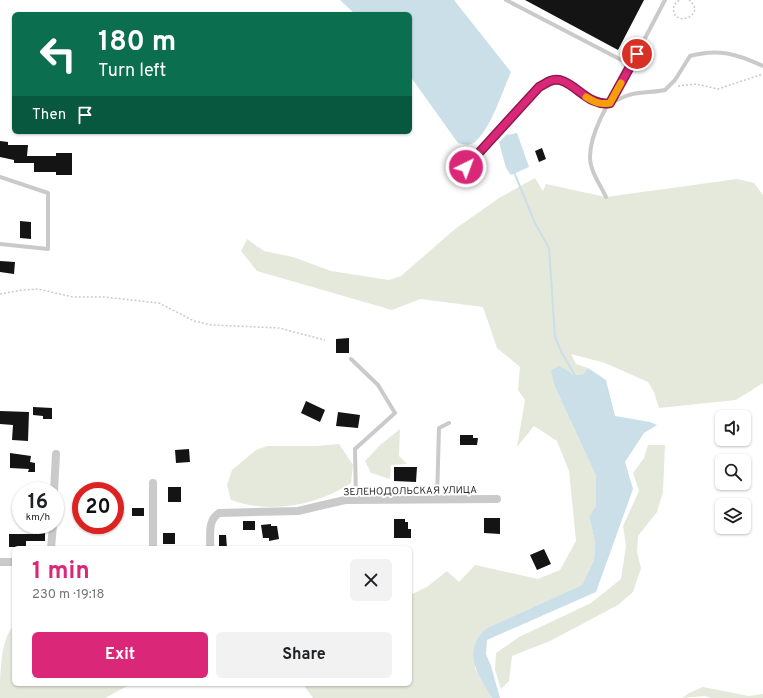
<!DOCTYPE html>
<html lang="en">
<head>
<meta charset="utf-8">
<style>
	:root { --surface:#fff; --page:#f2f2f2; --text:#202124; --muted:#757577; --accent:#db2777 }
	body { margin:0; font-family:Overpass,sans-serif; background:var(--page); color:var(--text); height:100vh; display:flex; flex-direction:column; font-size:15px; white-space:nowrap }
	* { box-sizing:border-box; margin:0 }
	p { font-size:13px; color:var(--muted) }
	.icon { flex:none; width:22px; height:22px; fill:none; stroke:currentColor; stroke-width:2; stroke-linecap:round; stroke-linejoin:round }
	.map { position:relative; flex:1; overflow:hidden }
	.panel { position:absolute; left:12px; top:546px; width:400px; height:140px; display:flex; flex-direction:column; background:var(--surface); border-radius:6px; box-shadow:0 1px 3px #0004 }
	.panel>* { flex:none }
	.guide { position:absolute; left:12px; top:12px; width:400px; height:122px; border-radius:6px; box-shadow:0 1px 3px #0004; background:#0b6e4f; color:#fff; overflow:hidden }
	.buttons { position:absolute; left:715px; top:410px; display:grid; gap:8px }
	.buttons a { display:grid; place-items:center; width:36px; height:36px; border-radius:6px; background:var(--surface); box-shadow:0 1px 3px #0004; font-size:20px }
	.speed { position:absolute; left:12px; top:482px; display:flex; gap:8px; font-size:20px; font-weight:700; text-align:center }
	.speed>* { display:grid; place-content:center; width:52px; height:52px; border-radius:50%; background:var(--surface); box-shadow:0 1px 3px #0004; line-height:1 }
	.speed small { font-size:10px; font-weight:400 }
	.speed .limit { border:6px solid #d22; background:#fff; color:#111 }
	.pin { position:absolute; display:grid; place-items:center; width:34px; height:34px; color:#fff; margin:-17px; border:2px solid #fff; border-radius:50%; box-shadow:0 1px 4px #0007 }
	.me { position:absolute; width:44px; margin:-22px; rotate:42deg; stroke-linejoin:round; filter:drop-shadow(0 0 3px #0008) }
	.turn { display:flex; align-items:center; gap:14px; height:84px; padding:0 20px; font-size:18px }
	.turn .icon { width:52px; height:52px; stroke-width:2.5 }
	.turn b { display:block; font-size:28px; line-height:34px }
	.then { display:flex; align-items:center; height:38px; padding:0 20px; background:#0003; gap:8px; font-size:15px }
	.round { display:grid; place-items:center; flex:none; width:42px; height:42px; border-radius:6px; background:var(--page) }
	.head { display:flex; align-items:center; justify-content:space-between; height:68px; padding:0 20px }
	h1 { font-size:24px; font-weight:700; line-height:30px; color:var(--accent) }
	.button { display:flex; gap:8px; margin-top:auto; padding:8px 20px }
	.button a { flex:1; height:46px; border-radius:6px; background:var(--accent); color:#fff; font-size:16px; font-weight:700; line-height:46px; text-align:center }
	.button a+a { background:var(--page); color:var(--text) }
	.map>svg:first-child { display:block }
	.green { fill:#e5e9dc }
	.water { fill:#cadfe7 }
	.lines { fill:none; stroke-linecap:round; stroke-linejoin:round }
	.stream { stroke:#cadfe7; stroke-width:2 }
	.building { fill:#141414 }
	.path { stroke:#cacaca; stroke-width:1.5; stroke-dasharray:2 2; stroke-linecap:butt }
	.lane { stroke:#cacaca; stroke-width:4 }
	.street { stroke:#cacaca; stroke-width:8 }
	.route-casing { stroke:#8e194d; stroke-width:10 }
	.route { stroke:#db2777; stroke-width:7 }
	.slow { stroke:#f59e0b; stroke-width:7 }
	.labels { text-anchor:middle; stroke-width:4; stroke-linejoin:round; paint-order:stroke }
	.street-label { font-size:10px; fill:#2d2d2d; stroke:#fff }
</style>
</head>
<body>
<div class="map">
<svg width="763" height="698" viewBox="0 0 763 698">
	<rect width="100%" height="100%" fill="#fff"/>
	<!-- green -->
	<path class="green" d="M535 178 543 191 546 184 606 197 737 179 754 183 763 195V383L736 400 659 408 654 392 648 382 605 363 571 354 576 364 588 368 583 374 575 375 560 366 555 387 596 476V506L589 516 595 542 594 560 582 585 487 628 475 668 492 698H313L303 684H410V595L427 587 447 571 459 582 475 565 538 579 560 570 576 541 569 471 557 441 534 426 517 447 525 400 518 390 520 367 497 348 483 307 420 299 392 310 257 271 241 251 247 239 264 251 293 257 331 271 389 280 401 276 455 229 499 198Z
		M400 429 399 456 407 464 391 465 390 479 371 473 365 461 380 445Z
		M339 444 353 465 351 483C316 506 270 514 231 500L227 485 232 470 256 450 267 446H316Z
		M648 445H665L663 492 657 512 638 536 637 552 641 568 633 592 618 605 550 641 512 656 509 681 501 689 495 670 496 653 519 637 591 603 621 579 626 546 623 526 639 491 633 473 644 458Z
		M14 625V684H131L105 698H0C0 675 0 640 14 625Z
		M703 687 749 696 763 694V698H711L705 696 682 698 689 693Z"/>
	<!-- water -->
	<path class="water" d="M340 0H454L511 72C502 92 492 126 476 141 471 146 465 145 458 143L410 76V14H355Z
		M517 133 529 167 511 175 506 168 499 142 506 135Z
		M560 366 575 375 583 374 588 368 606 380 615 416 650 422 657 425 644 433 625 462 633 489 596 592 487 640 486 654 491 666 500 698H492C482 680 466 661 477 640 479 635 484 631 487 628L582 585 594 560 595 542 589 516 596 506V476L555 387 551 370Z"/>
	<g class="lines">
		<!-- stream -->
		<path class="stream" d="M514 172 535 223 549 248 555 337 562 353 576 377"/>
	</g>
	<!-- building -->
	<path class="building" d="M525 0H644L618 50Z
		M0 141 8 142V145H28L27 156H56V153H72V175H56V172H34V163H14V160L0 157Z
		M542 148 546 159 539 162 535 151Z
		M20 221 31 222V239L20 238Z
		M0 261 15 262 14 274 0 272Z
		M349 338V353H336V339Z
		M306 401 325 410 320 422 301 413Z
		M33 407 52 408V419H43V416L33 415Z
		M0 411 29 412 28 441 12 440 13 425 0 424Z
		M338 412 360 415 358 428 336 426Z
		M460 435H473V438H478L477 445H460Z
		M189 449 190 462 176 463 175 450Z
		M10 453 31 456 30 462 35 463V472H28L29 469 10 468Z
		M394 467H417L416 482 394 481Z
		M168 487H181V502H168Z
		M132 508H144V516H132Z
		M484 518H500V534L484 533Z
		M394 519H405V522H408V529H411V538H394Z
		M243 521H255V530H243Z
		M271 524V526H277L279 539 269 541V538H263L261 525Z
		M36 532H45V541H26V547H9V534H36Z
		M163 533H175V544H163Z
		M219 535H226L227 548H219Z
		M544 549 551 564 537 570 530 555Z"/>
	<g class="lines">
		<!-- path -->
		<path class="path" d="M679 0 674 5C669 30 709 16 689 0
			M678 86 696 84 718 89 763 74
			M0 294 22 290 38 289 73 297H104L159 303 194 321 212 325 279 328 325 340"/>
		<!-- lane -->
		<path class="lane" d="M506 0 631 65 665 0
			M466 167 539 87C574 66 574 102 602 104 610 105 618 99 626 96 638 91 652 93 665 90L675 80 690 56C718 48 737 54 763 66
			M0 177 48 193V249L0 244
			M606 197C600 184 590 171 590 157 590 127 617 90 631 65
			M351 359 378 385 395 413 355 449 356 500
			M437 499 439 428 449 423"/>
		<!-- street -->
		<path class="street" d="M153 483V548
			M54 491 56 454
			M51 548 53 525
			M210 548C211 535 207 521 219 513L298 511 345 500 497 499
			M0 562H14"/>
	</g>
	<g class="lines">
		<!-- route casing -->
		<g class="route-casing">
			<path id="route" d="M466 167 539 87C543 85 547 82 550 81 570 73 586 108 610 103L637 54"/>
		</g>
		<!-- route -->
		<use href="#route" class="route"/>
		<!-- slow -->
		<path class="slow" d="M586 97C594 102 600 105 610 103L621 83"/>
	</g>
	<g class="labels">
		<!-- street labels -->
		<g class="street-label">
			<text transform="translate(410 490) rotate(-1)" y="4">ЗЕЛЕНОДОЛЬСКАЯ УЛИЦА</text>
		</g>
	</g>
</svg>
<div class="buttons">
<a><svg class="icon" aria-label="sound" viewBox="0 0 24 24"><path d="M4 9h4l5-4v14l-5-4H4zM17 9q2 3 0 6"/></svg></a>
<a><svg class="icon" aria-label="search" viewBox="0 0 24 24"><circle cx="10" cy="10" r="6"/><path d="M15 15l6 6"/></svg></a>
<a><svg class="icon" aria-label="layers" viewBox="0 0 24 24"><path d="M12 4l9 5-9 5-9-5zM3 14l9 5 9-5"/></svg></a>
</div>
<div class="speed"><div>16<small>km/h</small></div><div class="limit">20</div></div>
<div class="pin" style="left:637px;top:54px;background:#d93025"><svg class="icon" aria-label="arrive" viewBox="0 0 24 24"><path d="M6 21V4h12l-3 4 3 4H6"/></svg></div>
<svg class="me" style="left:466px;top:167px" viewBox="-20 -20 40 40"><circle r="17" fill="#db2777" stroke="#fff" stroke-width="3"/><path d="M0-11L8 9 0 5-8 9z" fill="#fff"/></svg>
<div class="guide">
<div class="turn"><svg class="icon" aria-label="left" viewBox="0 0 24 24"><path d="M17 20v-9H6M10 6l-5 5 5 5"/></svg><div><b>180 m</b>Turn left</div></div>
<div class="then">Then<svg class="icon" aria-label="arrive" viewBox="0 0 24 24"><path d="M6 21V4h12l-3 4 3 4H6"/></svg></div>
</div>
<section class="panel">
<div class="head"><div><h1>1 min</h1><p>230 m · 19:18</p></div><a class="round"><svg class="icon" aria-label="close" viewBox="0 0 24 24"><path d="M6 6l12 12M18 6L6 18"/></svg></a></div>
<div class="button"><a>Exit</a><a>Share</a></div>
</section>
</div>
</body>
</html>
